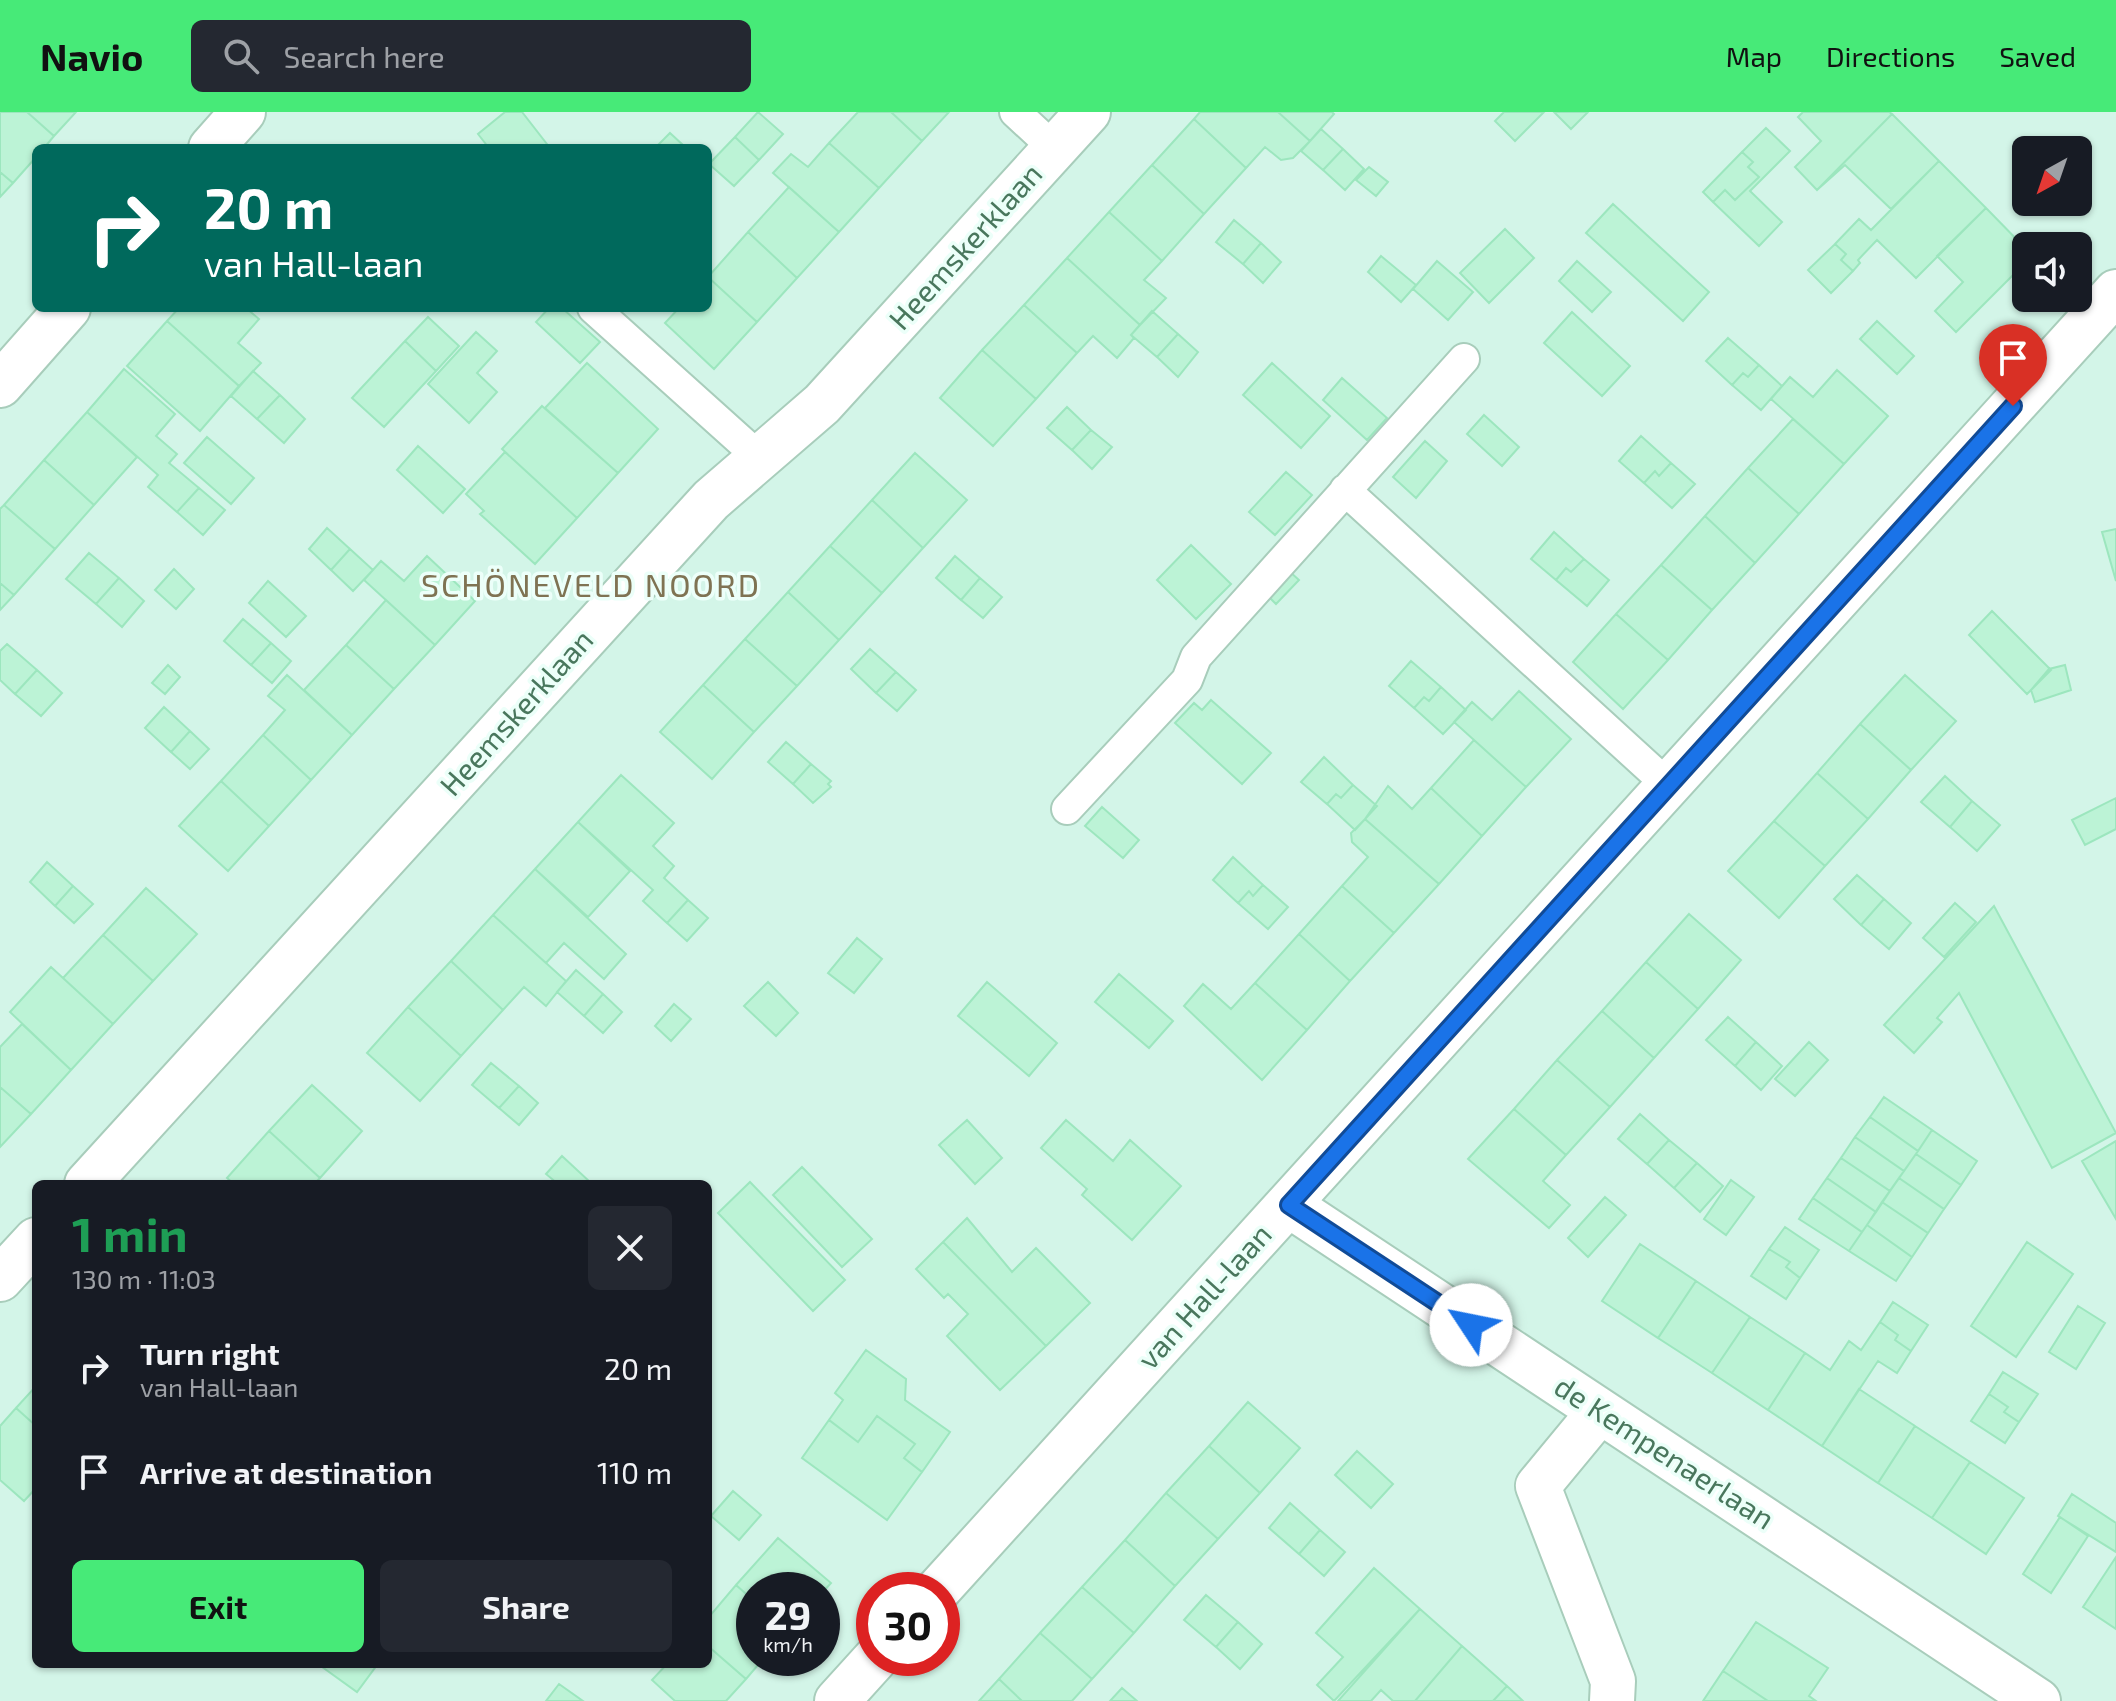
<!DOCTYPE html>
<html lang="en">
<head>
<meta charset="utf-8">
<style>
	:root { --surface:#171b24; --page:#242831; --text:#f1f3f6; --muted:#9ea1a6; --accent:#47ea78 }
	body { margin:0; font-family:"Exo 2",sans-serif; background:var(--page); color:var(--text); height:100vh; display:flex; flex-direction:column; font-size:30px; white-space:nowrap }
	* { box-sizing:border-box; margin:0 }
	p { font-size:26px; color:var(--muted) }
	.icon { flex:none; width:44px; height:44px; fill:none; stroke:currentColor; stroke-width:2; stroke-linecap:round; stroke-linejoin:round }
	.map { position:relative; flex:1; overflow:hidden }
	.details { position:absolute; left:32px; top:1068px; width:680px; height:488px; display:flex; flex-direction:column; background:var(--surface); border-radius:12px; box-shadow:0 2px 6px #0004 }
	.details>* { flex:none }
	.hud { position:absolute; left:32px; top:32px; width:680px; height:168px; border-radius:12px; box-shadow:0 2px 6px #0004; background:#00695c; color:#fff; overflow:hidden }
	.needle { width:52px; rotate:220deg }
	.fabs { position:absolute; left:2012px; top:24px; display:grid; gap:16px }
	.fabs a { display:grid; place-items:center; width:80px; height:80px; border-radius:12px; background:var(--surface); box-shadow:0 2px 6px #0004; font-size:40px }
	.speed { position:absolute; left:736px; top:1460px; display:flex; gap:16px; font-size:40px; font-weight:700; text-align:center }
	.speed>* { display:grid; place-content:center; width:104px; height:104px; border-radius:50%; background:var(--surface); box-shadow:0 2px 6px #0004; line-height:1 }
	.speed small { font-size:20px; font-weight:400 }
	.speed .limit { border:12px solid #d22; background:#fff; color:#111 }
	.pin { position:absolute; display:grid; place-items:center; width:68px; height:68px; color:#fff; margin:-82px -34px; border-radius:50% 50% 50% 0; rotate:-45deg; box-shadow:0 0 8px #0007 }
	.pin .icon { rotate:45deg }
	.me { position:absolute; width:88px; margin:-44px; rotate:304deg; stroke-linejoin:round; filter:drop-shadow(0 0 6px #0008) }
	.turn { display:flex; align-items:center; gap:28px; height:168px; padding:0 40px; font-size:36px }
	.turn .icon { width:104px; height:104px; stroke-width:2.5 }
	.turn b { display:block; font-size:56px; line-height:68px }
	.round { display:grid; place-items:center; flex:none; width:84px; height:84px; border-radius:12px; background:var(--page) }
	.head { display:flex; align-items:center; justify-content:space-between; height:136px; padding:0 40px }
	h1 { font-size:48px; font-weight:700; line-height:60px; color:#1e9e55 }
	.button { display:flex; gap:16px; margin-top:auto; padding:16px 40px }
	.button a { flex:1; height:92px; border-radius:12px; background:var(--accent); color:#111; font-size:32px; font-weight:700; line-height:92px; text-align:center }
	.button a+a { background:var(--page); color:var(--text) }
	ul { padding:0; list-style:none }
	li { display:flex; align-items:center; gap:24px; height:104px; padding:0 40px }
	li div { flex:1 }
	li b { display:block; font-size:30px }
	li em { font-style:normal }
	header { display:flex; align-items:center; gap:48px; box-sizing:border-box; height:112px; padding:0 40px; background:var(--accent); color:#111 }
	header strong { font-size:38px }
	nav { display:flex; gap:44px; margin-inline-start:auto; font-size:28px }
	.search { width:560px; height:72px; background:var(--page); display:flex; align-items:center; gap:20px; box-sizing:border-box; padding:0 28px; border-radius:12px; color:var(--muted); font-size:30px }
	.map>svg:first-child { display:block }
	.residential { fill:#d3f5e8; fill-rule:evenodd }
	.building { fill:#bcf3d6; stroke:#9ce6be; stroke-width:2 }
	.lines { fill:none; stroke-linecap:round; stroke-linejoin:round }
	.service-casing { stroke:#a8cdbb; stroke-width:34 }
	.minor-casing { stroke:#a8cdbb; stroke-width:48 }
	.service { stroke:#fff; stroke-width:30 }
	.minor { stroke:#fff; stroke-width:44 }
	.route-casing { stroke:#114b97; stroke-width:20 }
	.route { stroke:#1a73e8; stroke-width:14 }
	.labels { text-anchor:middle; stroke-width:7; stroke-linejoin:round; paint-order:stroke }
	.street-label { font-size:30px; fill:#49775d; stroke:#ecfff9 }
	.neighbourhood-label { font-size:32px; letter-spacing:2px; fill:#7f7353; stroke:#ecfff9 }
</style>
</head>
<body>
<header>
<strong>Navio</strong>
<div class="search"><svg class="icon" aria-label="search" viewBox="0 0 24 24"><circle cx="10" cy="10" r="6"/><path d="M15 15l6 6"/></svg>Search here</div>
<nav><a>Map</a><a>Directions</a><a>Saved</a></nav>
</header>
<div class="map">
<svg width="2116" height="1589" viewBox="0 0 2116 1589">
	<rect width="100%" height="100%" fill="#e5fdf5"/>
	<!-- residential -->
	<path class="residential" d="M0 0H2116V1589H0ZM36 36H708V196H36ZM2026 38H2078V90H2026ZM2026 134H2078V186H2026ZM36 1072H708V1552H36ZM754 1478H822V1546H754ZM874 1478H942V1546H874Z"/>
	<!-- building -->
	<path class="building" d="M0 0H27L54 24 44 36H36V45L13 71 0 60Z
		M27 0H76L54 24Z
		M505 0H522L550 36H489L478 22Z
		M758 0 783 22 759 48 735 25Z
		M858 0H891L922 29 879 76 829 31Z
		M891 0H949L922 29Z
		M1200 0H1278L1310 29 1293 46 1281 48 1265 35 1246 56 1194 7Z
		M1278 0H1332L1334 2 1310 29Z
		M1504 0H1544L1515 29 1495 9Z
		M1554 0H1588L1571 17Z
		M1803 0H1889L1892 2 1817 78 1795 55 1821 29 1798 5Z
		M1892 2 1939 49 1891 97 1845 53 1817 78Z
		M1194 7 1246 56 1204 102 1152 53Z
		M1766 16 1790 39 1750 79 1782 110 1759 134 1713 90 1725 78 1735 88 1759 65 1748 55 1753 50 1742 40Z
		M1321 17 1343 37 1323 58 1301 39Z
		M670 21 684 34 655 36Z
		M735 25 759 48 734 74 709 52Z
		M829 31 879 76 839 120 773 61 791 42 808 55Z
		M1343 37 1364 57 1345 78 1323 58Z
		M1742 40 1753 50 1748 55 1759 65 1735 88 1725 78 1713 90 1703 80Z
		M1939 49 1986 96 1916 166 1877 128 1858 148 1860 151 1853 159 1841 148 1846 142 1835 132 1859 107 1871 118Z
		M1152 53 1204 102 1162 149 1109 100Z
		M1369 55 1388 70 1376 84 1356 68Z
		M0 60 13 71 0 85Z
		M789 75 839 120 797 166 748 120Z
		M1613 92 1709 180 1683 209 1586 121Z
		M1986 96 2026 137V150L1956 220 1935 199 1963 170 1937 144Z
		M1109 100 1162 149 1144 168 1166 186 1140 213 1067 146Z
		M1234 108 1261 131 1243 152 1216 130Z
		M1505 117 1534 146 1489 191 1460 161Z
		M748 120 797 166 757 210 708 165Z
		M1261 131 1281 150 1263 171 1243 152Z
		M1835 132 1846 142 1841 148 1853 159 1831 181 1808 158Z
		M1381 144 1416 173 1401 190 1368 160Z
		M1067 146 1140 213 1131 223 1134 226 1117 246 1093 224 1077 241 1024 193Z
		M1437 149 1473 180 1448 208 1413 177Z
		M1577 149 1611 180 1592 200 1559 169Z
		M708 165 757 210 714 257 665 211 679 196H708Z
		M1024 193 1077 241 1036 287 982 238Z
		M179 196H246L259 207 238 231 261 251 239 274 167 209Z
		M549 196H562L600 230 580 251 536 210Z
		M1152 199 1178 222 1157 245 1131 223Z
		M1572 200 1630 254 1602 284 1544 231Z
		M428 205 459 234 436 259 405 229Z
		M167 209 239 274 200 319 127 254Z
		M1877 209 1914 244 1897 262 1860 227Z
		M476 220 497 239 477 261 497 280 469 311 428 272Z
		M1178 222 1198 240 1178 265 1157 245Z
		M1728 226 1759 253 1748 265 1743 261 1732 273 1706 249Z
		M405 229 436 259 384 315 352 286Z
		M982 238 1036 287 993 334 940 286Z
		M587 251 658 317 618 361 545 296Z
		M1272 251 1330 304 1301 336 1243 283Z
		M1759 253 1782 274 1761 298 1732 273 1743 261 1748 265Z
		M124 257 175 302 156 324 177 342 169 351 199 376 177 400 148 375 158 363 87 300Z
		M1837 258 1888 304 1844 352 1771 287 1790 265 1813 285Z
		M253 259 280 283 257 307 231 284Z
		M1342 266 1387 306 1367 328 1323 288Z
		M280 283 305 307 284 331 257 307Z
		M542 294 618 361 577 406 502 337Z
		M1067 295 1091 318 1072 338 1047 316Z
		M87 300 137 345 94 393 44 348Z
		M1484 303 1519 335 1502 354 1467 322Z
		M1793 307 1844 352 1799 402 1748 356Z
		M1091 318 1112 335 1092 357 1072 338Z
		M1641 324 1671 351 1659 364 1655 359 1644 371 1619 349Z
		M207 325 254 366 231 392 184 351Z
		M1425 329 1447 349 1416 386 1393 365Z
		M418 334 465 377 443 401 397 358Z
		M505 340 577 406 535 452 480 402 484 399 466 382Z
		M915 341 967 388 923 436 872 388Z
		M44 348 94 393 55 437 4 393Z
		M1671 351 1695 372 1672 396 1644 371 1655 359 1659 364Z
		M1748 356 1799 402 1755 451 1705 404Z
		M1286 360 1312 383 1275 423 1249 400Z
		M199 376 225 398 203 423 177 400Z
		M872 388 923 436 882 481 830 434Z
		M4 393 55 437 14 483 0 471V397Z
		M1705 404 1755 451 1712 498 1661 453Z
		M327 416 350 437 331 458 309 437Z
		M2116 417V469L2102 420Z
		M1554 420 1584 447 1571 460 1566 456 1556 468 1531 447Z
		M1191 433 1231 472 1196 507 1157 468Z
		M830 434 882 481 839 528 788 480Z
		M350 437 373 458 353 479 331 458Z
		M89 441 119 466 96 492 66 467Z
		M427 444 475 489 435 533 364 468 381 449 404 469Z
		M955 444 980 466 961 488 936 466Z
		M1584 447 1609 468 1587 494 1556 468 1566 456 1571 460Z
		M1661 453 1712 498 1668 548 1616 502Z
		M174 457 194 477 176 497 155 478Z
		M1289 459 1299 468 1276 492 1267 483Z
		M119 466 144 489 122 515 96 492Z
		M980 466 1002 485 983 506 961 488Z
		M268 469 306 504 286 525 249 491Z
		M0 471 14 483 0 498Z
		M788 480 839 528 797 574 745 527Z
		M386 488 435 533 394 577 346 533Z
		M1992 499 2051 558 2027 582 1969 523Z
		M1616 502 1668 548 1623 597 1573 550Z
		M243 507 271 531 251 553 224 529Z
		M745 527 797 574 754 620 703 573Z
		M271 531 291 549 272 571 251 553Z
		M7 532 37 558 15 582 0 568V539Z
		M346 533 394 577 352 623 304 578Z
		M870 537 896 560 876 581 851 557Z
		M1411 549 1441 575 1429 589 1424 585 1414 596 1389 574Z
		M168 553 180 565 165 582 152 571Z
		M2065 553 2071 578 2035 590 2031 578 2049 557Z
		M37 558 62 581 41 604 15 582Z
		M896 560 916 578 897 599 876 581Z
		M287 563 352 623 311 668 263 623 285 598 268 584Z
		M1905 563 1956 609 1911 658 1860 612Z
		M703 573 754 620 712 667 660 620Z
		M1441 575 1466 598 1443 622 1414 596 1424 585 1429 589Z
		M1519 579 1571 627 1526 675 1454 610 1472 590 1492 608Z
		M1211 588 1271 641 1242 672 1175 611 1194 591 1202 598Z
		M164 595 190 619 171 640 145 616Z
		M1860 612 1911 658 1868 707 1817 661Z
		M190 619 209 637 190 657 171 640Z
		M263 623 311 668 269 714 221 669Z
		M1474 628 1526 675 1482 724 1431 676Z
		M786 630 811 652 793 672 768 650Z
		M1324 645 1353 673 1341 686 1336 682 1327 692 1301 670Z
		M811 652 831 669 828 672 831 675 813 691 793 672Z
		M1817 661 1868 707 1825 754 1774 709Z
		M621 663 674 711 653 734 674 754 664 766 688 788 667 811 643 789 653 778 578 710Z
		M1945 664 1972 689 1950 715 1921 690Z
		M221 669 269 714 228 759 179 714Z
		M1353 673 1377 694 1355 718 1327 692 1336 682 1341 686Z
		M1388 674 1412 697 1431 676 1482 724 1439 772 1365 707Z
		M2116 686V717L2085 733 2072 708Z
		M1972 689 2000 713 1977 739 1950 715Z
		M1102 695 1139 728 1123 746 1085 714Z
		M1365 707 1439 772 1394 821 1342 774 1368 745 1352 730 1351 721Z
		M1774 709 1825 754 1779 806 1728 759Z
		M578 710 630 759 588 805 535 757Z
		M1233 745 1263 773 1253 784 1249 779 1238 791 1213 768Z
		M47 750 73 774 55 794 30 770Z
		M535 757 626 842 604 867 564 831 546 851 493 803Z
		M1857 763 1884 787 1861 813 1834 787Z
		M1263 773 1288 795 1268 817 1238 791 1249 779 1253 784Z
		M73 774 93 792 74 811 55 794Z
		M1342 774 1394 821 1350 869 1299 822Z
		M146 776 197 822 153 869 103 823Z
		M1884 787 1911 811 1889 837 1861 813Z
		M688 788 708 806 687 829 667 811Z
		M1955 791 1976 810 1944 845 1923 826Z
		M1994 794 2116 1021 2052 1056 1959 881 1937 906 1942 910 1914 941 1884 913Z
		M1689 802 1741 848 1698 897 1646 850Z
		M493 803 566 869 546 894 524 875 503 898 451 849Z
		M1299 822 1350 869 1307 918 1255 871Z
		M103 823 153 869 113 912 63 866Z
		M857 826 882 847 854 881 828 861Z
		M451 849 503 898 461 944 408 895Z
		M1646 850 1698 897 1654 946 1602 899Z
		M51 855 113 912 71 958 10 900Z
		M576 858 603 882 584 904 557 880Z
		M1119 862 1173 909 1149 936 1095 890Z
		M768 870 798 901 776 924 744 894Z
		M987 870 1057 931 1029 964 958 904Z
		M1255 871 1307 918 1262 968 1184 894 1203 872 1231 897Z
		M603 882 622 900 603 921 584 904Z
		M674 892 691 907 671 929 655 914Z
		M408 895 461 944 420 989 367 941Z
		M1602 899 1654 946 1610 995 1557 948Z
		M1728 905 1756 930 1735 954 1706 928Z
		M22 912 71 958 31 1002 0 975V935Z
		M1756 930 1782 954 1761 978 1735 954Z
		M1809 930 1828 948 1795 984 1775 967Z
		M1557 948 1610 995 1566 1043 1514 997Z
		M491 951 519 974 499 996 472 973Z
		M312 973 362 1019 320 1066 269 1019Z
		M519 974 538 991 519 1013 499 996Z
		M0 975 31 1002 0 1035Z
		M1884 985 1932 1018 1918 1039 1870 1005Z
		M1514 997 1566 1043 1543 1069 1570 1093 1549 1116 1468 1047Z
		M1640 1002 1669 1028 1647 1052 1618 1027Z
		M1870 1005 1918 1039 1904 1059 1855 1025Z
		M967 1008 1002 1046 975 1072 939 1033Z
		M1066 1008 1113 1049 1130 1028 1181 1074 1132 1128 1082 1083 1087 1077 1041 1036Z
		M1932 1018 1977 1049 1961 1073 1916 1042Z
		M269 1019 320 1066 314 1072H234L227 1066Z
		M1855 1025 1904 1059 1890 1079 1841 1046Z
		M1669 1028 1697 1051 1674 1076 1647 1052Z
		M2116 1029V1107L2082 1049Z
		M1916 1042 1961 1073 1944 1097 1899 1066Z
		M562 1044 590 1070 588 1072H558L546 1062Z
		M1841 1046 1890 1079 1876 1100 1827 1066Z
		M1697 1051 1723 1074 1700 1100 1674 1076Z
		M802 1055 872 1127 842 1155 773 1083Z
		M1827 1066 1876 1100 1862 1120 1813 1086Z
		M1899 1066 1944 1097 1928 1121 1882 1090Z
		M1731 1068 1754 1085 1726 1123 1704 1107Z
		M750 1070 845 1168 813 1199 718 1101Z
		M1605 1085 1626 1103 1588 1145 1568 1126Z
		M1813 1086 1862 1120 1849 1139 1799 1107Z
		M1882 1090 1928 1121 1912 1145 1867 1113Z
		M967 1106 1012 1160 1036 1136 1090 1191 1046 1234 943 1130Z
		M1867 1113 1912 1145 1896 1169 1849 1139Z
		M1785 1115 1819 1138 1800 1166 1786 1155 1790 1150 1769 1137Z
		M943 1130 1046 1234 1000 1278 947 1224 968 1202 948 1182 944 1186 916 1157Z
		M2027 1130 2073 1162 2016 1245 1971 1214Z
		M1640 1132 1696 1169 1658 1226 1602 1189Z
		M1769 1137 1790 1150 1786 1155 1800 1166 1786 1187 1751 1164Z
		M1696 1169 1750 1205 1712 1261 1658 1226Z
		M1893 1190 1928 1213 1911 1239 1895 1228 1898 1223 1880 1210Z
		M2078 1194 2105 1211 2076 1257 2049 1240Z
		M1750 1205 1805 1241 1768 1298 1712 1261Z
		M1880 1210 1898 1223 1895 1228 1911 1239 1897 1261 1878 1249 1822 1334 1768 1298 1805 1241 1830 1258 1849 1229 1861 1238Z
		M866 1238 906 1267 905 1288 950 1320 922 1360 904 1346 915 1332 877 1304 858 1330 829 1308 843 1288 835 1281Z
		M2003 1260 2038 1282 2019 1310 2004 1300 2008 1295 1989 1282Z
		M36 1274V1314L16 1296Z
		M1859 1277 1915 1314 1878 1371 1822 1334Z
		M1989 1282 2008 1295 2004 1300 2019 1310 2005 1331 1971 1309Z
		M1248 1290 1300 1336 1260 1381 1209 1334Z
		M16 1296 36 1314V1376L24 1389 0 1368V1314Z
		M877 1304 915 1332 904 1346 922 1360 887 1408 802 1346 829 1308 858 1330Z
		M1915 1314 1970 1350 1932 1406 1878 1371Z
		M1209 1334 1260 1381 1218 1427 1166 1381Z
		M1357 1339 1393 1372 1371 1396 1335 1363Z
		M1970 1350 2024 1386 1986 1442 1932 1406Z
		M733 1379 761 1403 739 1428 711 1404Z
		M1166 1381 1218 1427 1175 1474 1125 1428Z
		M2072 1382 2116 1411V1440L2058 1404Z
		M1290 1391 1320 1418 1299 1442 1269 1416Z
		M2060 1405 2088 1424 2051 1481 2023 1462Z
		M1320 1418 1345 1440 1324 1464 1299 1442Z
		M778 1426 831 1471 822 1481V1478H754V1489L736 1473Z
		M1125 1428 1175 1474 1134 1521 1082 1475Z
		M2116 1445V1517L2083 1495Z
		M1374 1456 1420 1497 1334 1589 1317 1573 1343 1545 1316 1521Z
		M736 1473 754 1489V1546H764L746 1567 708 1534V1506Z
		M1082 1475 1134 1521 1092 1567 1040 1521Z
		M1206 1483 1238 1510 1216 1535 1184 1508Z
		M1420 1497 1462 1534 1415 1589H1393L1381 1578 1371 1589H1338Z
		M1238 1510 1262 1532 1240 1557 1216 1535Z
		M1756 1510 1828 1556 1809 1584 1816 1589H1768L1723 1559Z
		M1040 1521 1092 1567 1072 1589H1022L999 1567Z
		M708 1534 746 1567 726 1589H675L652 1568 667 1552H708Z
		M1462 1534 1507 1574 1493 1589H1415Z
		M318 1552H375L377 1553 357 1580Z
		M1723 1559 1768 1589H1703Z
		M999 1567 1022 1589H979Z
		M559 1572 583 1589H546Z
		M1507 1574 1523 1589H1493Z
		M1122 1576 1137 1589H1110Z"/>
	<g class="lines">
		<!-- service casing -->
		<g class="service-casing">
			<path id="service" d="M1015 0 1055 37
				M593 196 760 346
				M1345 378 1669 674
				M1067 697 1187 568 1196 545 1464 247"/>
		</g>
		<!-- minor casing -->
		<g class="minor-casing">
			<path id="minor" d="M211 36 243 0
				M0 273 68 196
				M87 1072 711 388 822 292 1088 0
				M1289 1093 2038 1589
				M0 1167 36 1128
				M1600 1299 1538 1374 1613 1569 1612 1589
				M938 1478 2116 180
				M837 1589 876 1546"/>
		</g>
		<!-- service -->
		<use href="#service" class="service"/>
		<!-- minor -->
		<use href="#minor" class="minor"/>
	</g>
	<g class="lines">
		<!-- route casing -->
		<g class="route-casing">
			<path id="route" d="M1471 1213 1289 1093 2013 294"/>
		</g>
		<!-- route -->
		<use href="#route" class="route"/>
	</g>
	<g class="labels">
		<!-- street labels -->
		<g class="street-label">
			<text transform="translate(966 135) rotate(-48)" y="10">Heemskerklaan</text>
			<text transform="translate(517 601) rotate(-48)" y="10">Heemskerklaan</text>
			<text transform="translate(1205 1185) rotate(-48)" y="10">van Hall-laan</text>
			<text transform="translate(1664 1341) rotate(33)" y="10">de Kempenaerlaan</text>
		</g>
		<!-- neighbourhood labels -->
		<g class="neighbourhood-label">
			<text x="591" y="485">SCHÖNEVELD NOORD</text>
		</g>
	</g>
</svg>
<div class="fabs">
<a><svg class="needle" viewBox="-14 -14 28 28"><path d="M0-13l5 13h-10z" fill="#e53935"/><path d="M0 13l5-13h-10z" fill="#9ea1a6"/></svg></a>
<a><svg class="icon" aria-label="sound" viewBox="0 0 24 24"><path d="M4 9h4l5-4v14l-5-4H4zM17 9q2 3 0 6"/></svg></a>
</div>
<div class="speed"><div>29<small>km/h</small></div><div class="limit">30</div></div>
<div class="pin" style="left:2013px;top:294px;background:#d93025"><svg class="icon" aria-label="arrive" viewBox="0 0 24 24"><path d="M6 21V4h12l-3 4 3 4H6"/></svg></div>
<svg class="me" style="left:1471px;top:1213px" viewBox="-20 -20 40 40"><circle r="19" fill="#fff"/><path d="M0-13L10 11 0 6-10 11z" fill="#1a73e8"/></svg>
<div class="hud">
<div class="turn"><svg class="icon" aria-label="right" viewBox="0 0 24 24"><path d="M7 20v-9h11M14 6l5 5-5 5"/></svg><div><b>20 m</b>van Hall-laan</div></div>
</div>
<section class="details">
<div class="head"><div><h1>1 min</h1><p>130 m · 11:03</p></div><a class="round"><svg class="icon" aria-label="close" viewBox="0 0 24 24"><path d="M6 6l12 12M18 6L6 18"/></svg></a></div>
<ul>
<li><svg class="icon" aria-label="right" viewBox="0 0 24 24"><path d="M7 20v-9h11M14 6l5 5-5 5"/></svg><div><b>Turn right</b><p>van Hall-laan</p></div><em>20 m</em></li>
<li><svg class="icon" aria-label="arrive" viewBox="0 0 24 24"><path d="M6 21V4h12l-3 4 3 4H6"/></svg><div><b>Arrive at destination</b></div><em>110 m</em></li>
</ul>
<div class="button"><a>Exit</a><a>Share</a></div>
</section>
</div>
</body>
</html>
